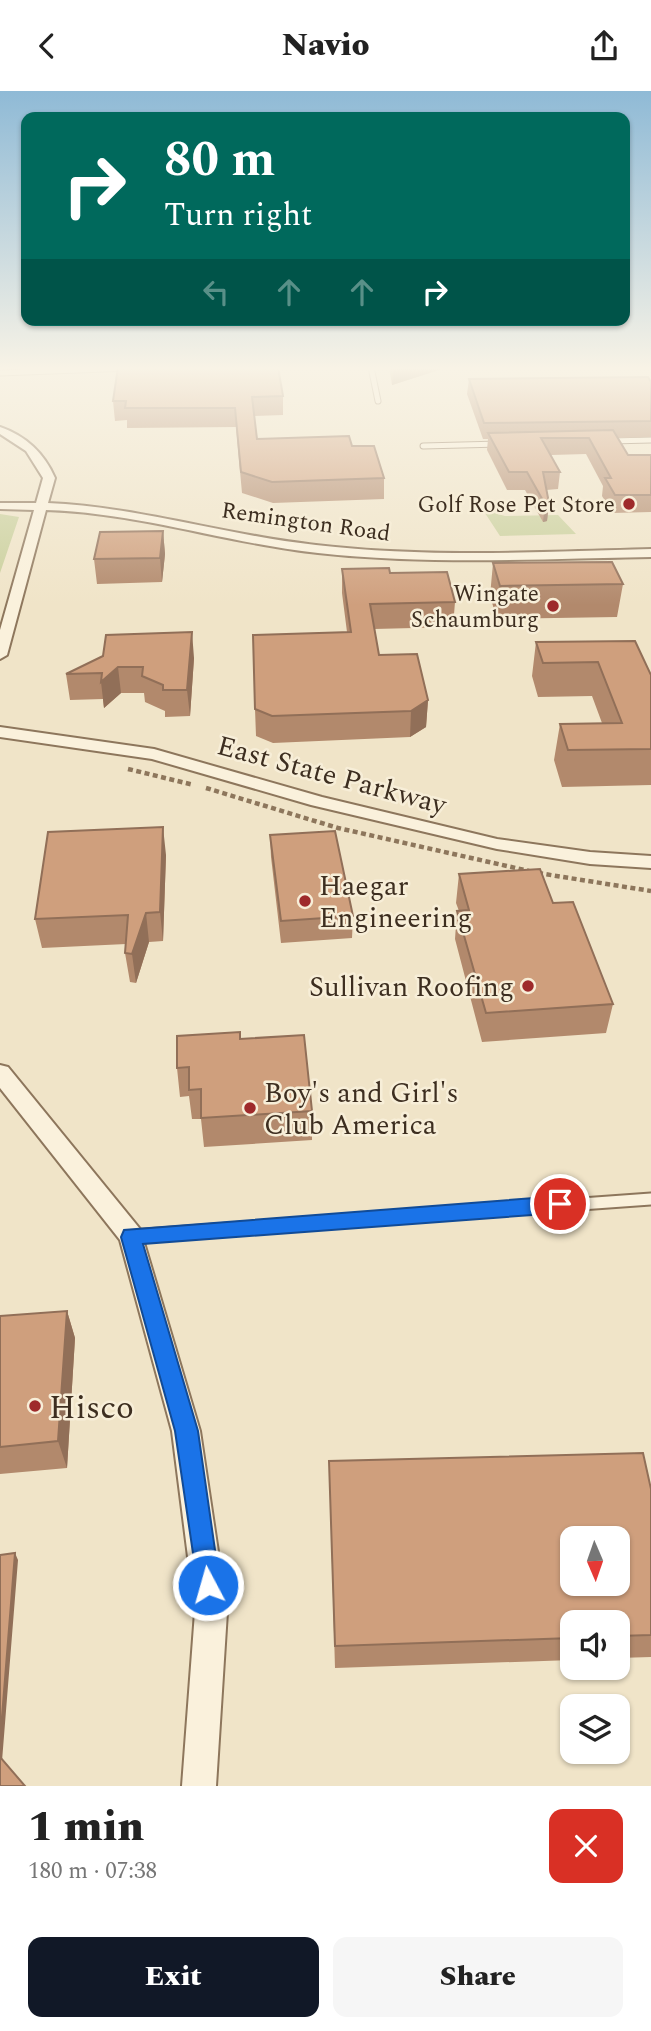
<!DOCTYPE html>
<html lang="en">
<head>
<meta charset="utf-8">
<style>
	:root { --surface:#fff; --page:#f6f6f6; --text:#222; --muted:#767676; --accent:#111827 }
	body { margin:0; font-family:Spectral,serif; background:var(--page); color:var(--text); height:100vh; display:flex; flex-direction:column; font-size:26px; white-space:nowrap }
	* { box-sizing:border-box; margin:0 }
	p { font-size:23px; color:var(--muted) }
	.icon { flex:none; width:38px; height:38px; fill:none; stroke:currentColor; stroke-width:2; stroke-linecap:round; stroke-linejoin:round }
	.map { position:relative; height:1695px; overflow:hidden }
	.side { display:flex; flex-direction:column; background:var(--surface); flex:1 }
	.side>* { flex:none }
	.top-card { position:absolute; left:21px; top:21px; width:609px; height:214px; border-radius:14px; box-shadow:0 2px 5px #0004; background:#00695c; color:#fff; overflow:hidden }
	.needle { width:46px; rotate:178deg }
	.controls { position:absolute; left:560px; top:1435px; display:grid; gap:14px }
	.controls a { display:grid; place-items:center; width:70px; height:70px; border-radius:14px; background:var(--surface); box-shadow:0 2px 5px #0004; font-size:35px }
	.pin { position:absolute; display:grid; place-items:center; width:60px; height:60px; color:#fff; margin:-30px; border:4px solid #fff; border-radius:50%; box-shadow:0 2px 7px #0007 }
	.me { position:absolute; width:77px; margin:-38px; rotate:354deg; stroke-linejoin:round; filter:drop-shadow(0 0 5px #0008) }
	.turn { display:flex; align-items:center; gap:24px; height:147px; padding:0 28px; font-size:32px }
	.turn .icon { width:91px; height:91px; stroke-width:2.5 }
	.turn b { display:block; font-size:49px; line-height:60px }
	.lanes { display:flex; align-items:center; height:66px; padding:0 28px; background:#0003; justify-content:center; gap:35px; direction:ltr }
	.lanes .off { opacity:.35 }
	.round { display:grid; place-items:center; flex:none; width:74px; height:74px; border-radius:14px; background:var(--page) }
	.summary { display:flex; align-items:center; justify-content:space-between; height:119px; padding:0 28px }
	h1 { font-size:42px; font-weight:800; line-height:52px }
	.primary-button { display:flex; gap:14px; margin-top:auto; padding:14px 28px }
	.primary-button a { flex:1; height:80px; border-radius:14px; background:var(--accent); color:#fff; font-size:28px; font-weight:800; line-height:80px; text-align:center }
	.primary-button a+a { background:var(--page); color:var(--text) }
	header { display:flex; justify-content:space-between; align-items:center; height:91px; padding:0 28px; background:var(--surface); font-size:32px; font-weight:800 }
	.map>svg:first-child { display:block }
	.green { fill:#c9cf9b }
	.lines { fill:none; stroke-linecap:round; stroke-linejoin:round }
	.lane-far1-casing { stroke:#8d765c; stroke-width:7 }
	.lane-casing { stroke:#8d765c; stroke-width:15 }
	.street-casing { stroke:#8d765c; stroke-width:4 }
	.path-far1 { stroke:#8d765c; stroke-width:2.5; stroke-dasharray:2.5 2; stroke-linecap:butt }
	.path { stroke:#8d765c; stroke-width:4.5; stroke-dasharray:5 3.5; stroke-linecap:butt }
	.lane-far1 { stroke:#faf1dc; stroke-width:5 }
	.lane { stroke:#faf1dc; stroke-width:11 }
	.street { fill:#faf1dc; fill-rule:evenodd }
	.wall { fill:#b2896c }
	.shaded-wall { fill:#916f58 }
	.building { fill:#cf9f7d; stroke:#916f58; stroke-width:2; fill-rule:evenodd }
	.route { fill:#1a73e8; stroke:#114b97; stroke-width:2 }
	.poi-dot { fill:#9e2a2b; stroke:#f7eed8; stroke-width:2.5 }
	.labels { text-anchor:middle; stroke-width:5; stroke-linejoin:round; paint-order:stroke }
	.far-poi-label { font-size:23px; fill:#3d2e20; stroke:#f7eed8; text-anchor:end }
	.far-street-label { font-size:23px; fill:#3d2e20; stroke:#f7eed8 }
	.street-label { font-size:28px; fill:#3d2e20; stroke:#f7eed8 }
	.poi-label { font-size:28px; fill:#3d2e20; stroke:#f7eed8; text-anchor:start }
	.near-poi-label { font-size:33px; fill:#3d2e20; stroke:#f7eed8; text-anchor:start }
</style>
</head>
<body>
<header><svg class="icon" aria-label="back" viewBox="0 0 24 24"><path d="M15 5l-7 7 7 7"/></svg>Navio<svg class="icon" aria-label="share" viewBox="0 0 24 24"><path d="M12 15V3M7 8l5-5 5 5M5 13v7h14v-7"/></svg></header>
<div class="map">
<svg width="651" height="1695" viewBox="0 0 651 1695">
	<rect width="100%" height="100%" fill="#f0e4c8"/>
	<!-- green -->
	<path class="green" d="M483 419 505 425 558 424 576 443 500 445Z
		M0 423 19 426 0 482Z"/>
	<g class="lines">
		<!-- lane-far1 casing -->
		<g class="lane-far1-casing">
			<path id="lane-far1" d="M371 276 378 310
				M0 282 130 277
				M610 350 651 349
				M423 355 500 353"/>
		</g>
		<!-- lane casing -->
		<g class="lane-casing">
			<path id="lane" d="M131 1145 651 1108"/>
		</g>
		<!-- street casing -->
		<g class="street-casing">
			<path id="street" d="M0 336C26 345 44 362 55 387L48 412C139 416 225 444 316 454 427 467 540 461 651 458V466C540 468 428 474 318 462 226 452 139 422 46 419L7 564 0 568V539L34 419 0 418V412H36L43 387 26 360 0 343Z
				M0 636 154 658 322 706 497 748 590 761 651 765V777L590 773 497 758 311 714 152 668 0 646Z
				M0 974 8 976 140 1138 200 1340 227 1521 216 1695H182L195 1521 172 1340 120 1149 0 997Z"/>
		</g>
		<!-- path-far1 -->
		<path class="path-far1" d="M649 276 651 279"/>
		<!-- path -->
		<path class="path" d="M128 678 194 694
			M206 697 338 737 529 780
			M538 782 651 800"/>
		<!-- lane-far1 -->
		<use href="#lane-far1" class="lane-far1"/>
		<!-- lane -->
		<use href="#lane" class="lane"/>
		<!-- street -->
		<use href="#street" class="street"/>
	</g>
	<!-- wall -->
	<path class="wall" d="M389 276H448L392 294Z
		M469 288 651 291V346L618 347 628 364H651V421L612 422 602 405 603 395 586 363 551 364 560 381 558 398 546 399 549 412 547 430 543 431 525 399H507L487 359 488 348H483L467 303Z
		M283 305V324L254 325 257 348 352 355 384 387V408L273 412 242 402 236 336 127 337V329L115 330 113 310Z
		M163 440 165 463 162 491 97 493 94 468Z
		M493 472 623 493 617 526 497 528 490 505Z
		M342 478 390 482 455 511 453 536 374 538 379 564 428 609 426 636 410 646 273 652 256 645 255 618 347 541 342 502Z
		M536 551 651 584V694L562 696 554 669 560 633 602 632 592 605 538 606 532 585Z
		M194 567 190 625 165 626V620L145 611 144 602H121L104 617 103 608 70 609 66 583Z
		M270 744 353 825 352 847 281 852 271 766Z
		M166 764 163 850 149 851 136 892 130 891 125 862 126 853 42 857 35 828Z
		M459 783 553 812 613 913 606 942 482 951 455 848 457 820H459L456 812Z
		M240 948 312 1020V1049L204 1056 201 1028H192L189 1005 180 1006 177 977Z
		M67 1220 75 1247 67 1377 0 1383V1225Z
		M329 1370 651 1398V1566L618 1567V1531H572V1569L335 1577Z"/>
	<!-- shaded-wall -->
	<path class="shaded-wall" d="M400 276H448L392 294 393 279Z
		M549 412 547 430 543 431 545 413Z
		M163 440 165 463 162 491 160 467Z
		M192 541 194 567 190 625 187 599Z
		M118 576 121 602 104 617 101 591Z
		M428 609 426 636 410 646 411 620Z
		M163 736 166 764 163 850 160 821Z
		M146 822 149 851 136 892 132 863Z
		M67 1220 75 1247 67 1377 58 1350Z
		M15 1462 18 1469 2 1670 0 1666V1651Z"/>
	<!-- building -->
	<path class="building" d="M118 276H278L283 305 252 306 257 348 349 345 352 355H374L384 387 272 391 241 381 235 317H125L126 310H113Z
		M648 286 651 291V330L484 332 469 288Z
		M613 339 628 364H651V404H615L605 387H611L589 347H541L560 381H543L549 412 545 413 527 381H509L488 342Z
		M163 440 160 467 94 468 100 441Z
		M612 471 623 493 500 495 493 472Z
		M389 477 390 482 447 481 455 511 370 513 379 564 417 563 428 609 411 620 272 625 255 618 253 544 351 541 342 478Z
		M192 541 187 599H163V594L142 585 143 576H118L101 591 102 582 66 583 103 565 106 544Z
		M635 550 651 584V658L568 659 560 633 622 632 598 571 543 572 536 551Z
		M163 736 160 821 146 822 132 863 125 862 128 824 35 828 48 741Z
		M335 740 353 825 281 830 270 744Z
		M540 778 553 812 573 811 613 913 486 922 457 820 469 819 459 783Z
		M240 941V948L304 944 312 1020 201 1027V998L189 999V976L177 977V945Z
		M67 1220 58 1350 0 1356V1225Z
		M643 1362 651 1398V1544L618 1545V1531H572V1547L335 1555 329 1370ZM572 1447H618V1493H572Z
		M15 1462 0 1651V1464Z
		M0 1666 25 1695H0Z"/>
	<!-- sky -->
	<linearGradient id="sky" x2="0" y2="1"><stop stop-color="#8fbad6"/><stop offset="0.54" stop-color="#f8f3e6"/><stop offset="1" stop-color="#f8f3e6" stop-opacity="0"/></linearGradient>
	<rect width="651" height="514" fill="url(#sky)"/>
	<!-- route -->
	<path class="route" d="M560 1105 567 1108 570 1113 567 1119 560 1122 143 1153 198 1340 220 1494 217 1503 208 1506 199 1503 175 1340 121 1146 124 1139Z"/>
	<!-- markers -->
	<g class="poi-dot">
		<circle cx="629" cy="413" r="7"/>
		<circle cx="553" cy="515" r="7"/>
		<circle cx="305" cy="810" r="7"/>
		<circle cx="528" cy="895" r="7"/>
		<circle cx="250" cy="1017" r="7"/>
		<circle cx="35" cy="1315" r="7"/>
	</g>
	<g class="labels">
		<!-- far-poi labels -->
		<g class="far-poi-label">
			<text x="615" y="421">Golf Rose Pet Store</text>
			<text x="539" y="510">Wingate<tspan x="539" dy="26">Schaumburg</tspan></text>
		</g>
		<!-- far-street labels -->
		<g class="far-street-label">
			<text transform="translate(306 430) rotate(8)" y="8">Remington Road</text>
		</g>
		<!-- street labels -->
		<g class="street-label">
			<text transform="translate(332 683) rotate(15)" y="10">East State Parkway</text>
		</g>
		<!-- poi labels -->
		<g class="poi-label">
			<text x="319" y="804">Haegar<tspan x="319" dy="32">Engineering</tspan></text>
			<text x="514" y="905" text-anchor="end">Sullivan Roofing</text>
			<text x="264" y="1011">Boy's and Girl's<tspan x="264" dy="32">Club America</tspan></text>
		</g>
		<!-- near-poi labels -->
		<g class="near-poi-label">
			<text x="49" y="1327">Hisco</text>
		</g>
	</g>
</svg>
<div class="controls">
<a><svg class="needle" viewBox="-14 -14 28 28"><path d="M0-13l5 13h-10z" fill="#e53935"/><path d="M0 13l5-13h-10z" fill="#767676"/></svg></a>
<a><svg class="icon" aria-label="sound" viewBox="0 0 24 24"><path d="M4 9h4l5-4v14l-5-4H4zM17 9q2 3 0 6"/></svg></a>
<a><svg class="icon" aria-label="layers" viewBox="0 0 24 24"><path d="M12 4l9 5-9 5-9-5zM3 14l9 5 9-5"/></svg></a>
</div>
<div class="pin" style="left:560px;top:1113px;background:#d93025"><svg class="icon" aria-label="arrive" viewBox="0 0 24 24"><path d="M6 21V4h12l-3 4 3 4H6"/></svg></div>
<svg class="me" style="left:208px;top:1494px" viewBox="-20 -20 40 40"><circle r="17" fill="#1a73e8" stroke="#fff" stroke-width="3"/><path d="M0-11L8 9 0 5-8 9z" fill="#fff"/></svg>
<div class="top-card">
<div class="turn"><svg class="icon" aria-label="right" viewBox="0 0 24 24"><path d="M7 20v-9h11M14 6l5 5-5 5"/></svg><div><b>80 m</b>Turn right</div></div>
<div class="lanes"><svg class="icon off" aria-label="left" viewBox="0 0 24 24"><path d="M17 20v-9H6M10 6l-5 5 5 5"/></svg><svg class="icon off" aria-label="ahead" viewBox="0 0 24 24"><path d="M12 20V5M6 11l6-6 6 6"/></svg><svg class="icon off" aria-label="ahead" viewBox="0 0 24 24"><path d="M12 20V5M6 11l6-6 6 6"/></svg><svg class="icon" aria-label="right" viewBox="0 0 24 24"><path d="M7 20v-9h11M14 6l5 5-5 5"/></svg></div>
</div>
</div>
<section class="side">
<div class="summary"><div><h1>1 min</h1><p>180 m · 07:38</p></div><a class="round" style="background:#d93025;color:#fff"><svg class="icon" aria-label="close" viewBox="0 0 24 24"><path d="M6 6l12 12M18 6L6 18"/></svg></a></div>
<div class="primary-button"><a>Exit</a><a>Share</a></div>
</section>
</body>
</html>
